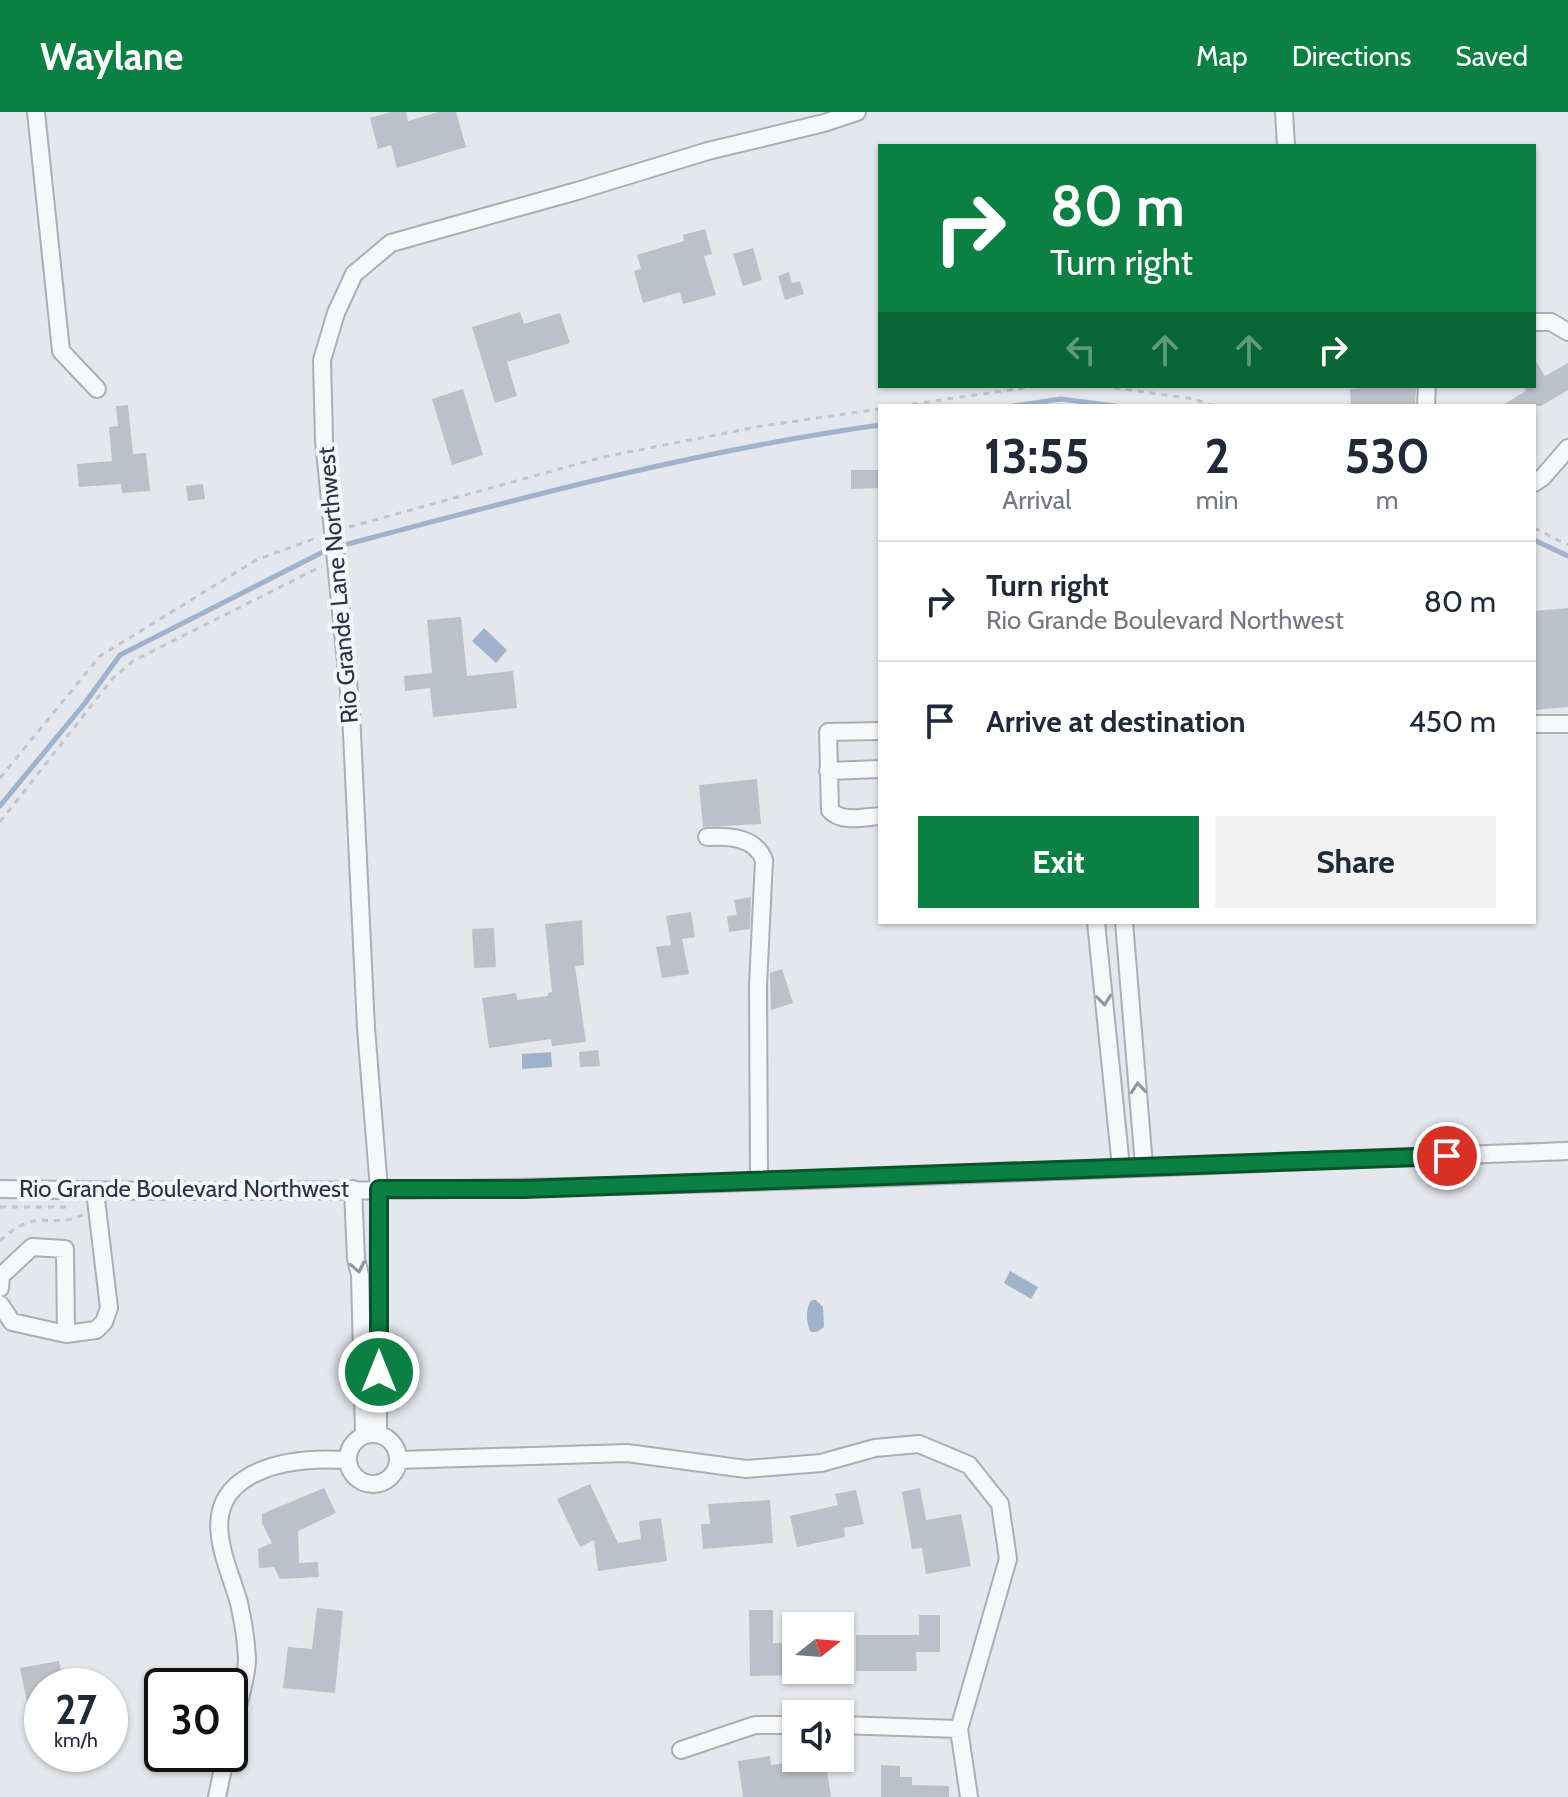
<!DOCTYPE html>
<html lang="en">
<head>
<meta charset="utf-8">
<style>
	:root { --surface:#fff; --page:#f2f2f3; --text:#1f2937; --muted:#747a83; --line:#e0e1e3; --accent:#0b8043 }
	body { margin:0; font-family:Cabin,sans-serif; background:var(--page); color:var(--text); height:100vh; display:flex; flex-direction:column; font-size:30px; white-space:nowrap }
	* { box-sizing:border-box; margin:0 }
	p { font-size:26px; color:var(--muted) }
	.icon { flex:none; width:44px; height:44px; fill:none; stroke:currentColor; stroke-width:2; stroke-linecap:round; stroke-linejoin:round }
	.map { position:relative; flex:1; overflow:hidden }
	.details { position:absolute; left:878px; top:292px; width:658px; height:520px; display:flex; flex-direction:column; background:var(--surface); border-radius:0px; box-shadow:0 2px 6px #0004 }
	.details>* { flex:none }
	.top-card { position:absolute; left:878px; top:32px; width:658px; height:244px; border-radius:0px; box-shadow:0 2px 6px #0004; background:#0b8043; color:#fff; overflow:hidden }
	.needle { width:52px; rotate:73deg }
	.tools { position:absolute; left:782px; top:1500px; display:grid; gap:16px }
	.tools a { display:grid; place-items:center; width:72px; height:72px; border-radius:0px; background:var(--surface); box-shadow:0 2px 6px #0004; font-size:40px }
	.speed { position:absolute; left:24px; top:1556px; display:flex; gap:16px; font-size:40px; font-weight:700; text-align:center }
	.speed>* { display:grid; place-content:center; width:104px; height:104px; border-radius:50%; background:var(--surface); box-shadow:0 2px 6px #0004; line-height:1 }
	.speed small { font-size:20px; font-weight:400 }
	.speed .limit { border:4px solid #111; border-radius:12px; background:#fff; color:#111 }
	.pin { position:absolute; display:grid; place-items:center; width:68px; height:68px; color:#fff; margin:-34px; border:4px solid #fff; border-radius:50%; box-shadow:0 2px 8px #0007 }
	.me { position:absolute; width:88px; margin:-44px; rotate:0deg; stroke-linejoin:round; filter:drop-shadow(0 0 6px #0008) }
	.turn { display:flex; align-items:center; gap:28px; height:168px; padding:0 40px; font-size:36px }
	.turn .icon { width:104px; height:104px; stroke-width:2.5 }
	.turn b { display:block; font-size:56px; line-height:68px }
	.lanes { display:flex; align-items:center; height:76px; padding:0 40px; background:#0003; justify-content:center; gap:40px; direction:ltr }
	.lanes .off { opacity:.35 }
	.eta { display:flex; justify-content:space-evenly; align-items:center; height:136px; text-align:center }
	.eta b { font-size:48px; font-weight:800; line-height:56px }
	.cta { display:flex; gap:16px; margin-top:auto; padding:16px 40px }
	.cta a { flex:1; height:92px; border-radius:0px; background:var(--accent); color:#fff; font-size:32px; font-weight:800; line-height:92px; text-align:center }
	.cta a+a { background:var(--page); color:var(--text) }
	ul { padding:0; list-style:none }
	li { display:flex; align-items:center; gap:24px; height:120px; padding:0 40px; border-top:2px solid var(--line) }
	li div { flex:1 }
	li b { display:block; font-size:30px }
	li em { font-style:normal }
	header { display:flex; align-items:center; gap:48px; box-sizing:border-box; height:112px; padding:0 40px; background:var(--accent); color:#fff }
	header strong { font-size:38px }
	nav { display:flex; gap:44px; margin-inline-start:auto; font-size:28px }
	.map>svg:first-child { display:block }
	.water { fill:#9fb4cc }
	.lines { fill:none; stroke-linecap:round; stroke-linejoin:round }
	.stream { stroke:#9fb4cc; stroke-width:5 }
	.building { fill:#bbc0ca }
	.minor-casing { stroke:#a9aeb7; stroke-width:20 }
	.path { stroke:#c2c5cb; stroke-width:3; stroke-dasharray:6 6; stroke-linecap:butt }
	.minor { stroke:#f7f8fa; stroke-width:16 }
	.oneway { stroke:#9196a0 }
	.route-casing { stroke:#07532c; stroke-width:20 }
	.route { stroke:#0b8043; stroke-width:14 }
	.labels { text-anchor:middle; stroke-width:8; stroke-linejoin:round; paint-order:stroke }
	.street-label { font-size:24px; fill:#2b3445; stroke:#f4f6f9 }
</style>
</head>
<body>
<header>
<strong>Waylane</strong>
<nav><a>Map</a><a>Directions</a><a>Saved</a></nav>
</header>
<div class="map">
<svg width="1568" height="1685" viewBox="0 0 1568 1685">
	<rect width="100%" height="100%" fill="#e4e7ec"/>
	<!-- water -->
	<path class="water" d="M484 516 507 538 496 551 472 529Z
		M551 940 552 955 522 957V942Z
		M1010 1159 1038 1175 1031 1187 1004 1171Z
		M812 1188H816L823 1195 824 1215 817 1220H811C806 1213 805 1194 812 1188Z"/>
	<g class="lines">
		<!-- stream -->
		<path class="stream" d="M1014 294 1061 287 1115 294
			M1534 428 1568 444
			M348 432C524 385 700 338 880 313
			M0 694 85 591 120 543 323 440"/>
	</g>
	<!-- building -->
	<path class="building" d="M391 0H406L408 9 438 0H456L466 35 397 56 391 33 378 37 370 6Z
		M705 117 712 142 704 144 716 183 683 192 680 180 643 191 634 159 641 157 637 143 684 129 683 123Z
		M753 136 762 168 743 174 733 142Z
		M789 160 792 171 800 169 804 182 785 188 778 164Z
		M520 200 524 212 560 201 570 231 507 250 517 284 495 291 472 215Z
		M1534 246 1545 264 1568 251V278L1541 294H1501L1526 279 1524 274H1534Z
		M1393 274H1416L1415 294H1351L1350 277Z
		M463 277 483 343 452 353 432 287Z
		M128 293 133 342 146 341 150 379 122 381 121 372 79 375 77 352 112 349 109 315 118 314 116 294Z
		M851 358H880V376L851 377Z
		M203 372 205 387 188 389 186 374Z
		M1568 496V595L1534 598V499Z
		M461 505 467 564 513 559 517 596 433 605 430 576 405 579 404 564 432 561 427 508Z
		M757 667 761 712 703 715 699 673Z
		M751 785 750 817 729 820 727 804 737 803 734 788Z
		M691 800 695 825 682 827 689 862 662 866 656 835 671 833 666 804Z
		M582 808 584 853 575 854 586 930 552 934 551 927 489 936 482 886 516 881 517 888 548 884V881L552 880 545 812Z
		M494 816 496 855 474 856 472 817Z
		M782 857 793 891 771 898 770 861Z
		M598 938 600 954 580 955 579 940Z
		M590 1372 618 1431 641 1427 639 1409 661 1406 667 1449 598 1459 594 1428 580 1435 557 1387Z
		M324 1376 336 1401 298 1419 299 1451 318 1450 319 1465 280 1467 274 1455 259 1456 258 1437 272 1431 262 1411V1402Z
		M920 1376 926 1408 961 1402 971 1454 926 1462 922 1436 912 1437 902 1380Z
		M856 1378 864 1412 844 1416 845 1425 797 1435 790 1404 838 1393 835 1382Z
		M770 1388 773 1431 703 1437 701 1412H710L708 1392Z
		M317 1496 343 1499 335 1581 283 1576 288 1535 312 1537Z
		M749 1498H773V1531H796V1563L750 1564Z
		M919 1503H940V1540H916L917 1559H856V1523H919Z
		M59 1549 64 1574H42V1592L28 1595 20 1556Z
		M770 1644 771 1653 825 1646 831 1685H743L738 1649Z
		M881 1653 900 1654V1665H912V1673L949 1674V1685H881Z"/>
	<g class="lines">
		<!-- minor casing -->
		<g class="minor-casing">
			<path id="minor" d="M36 0 61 239 97 277
				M1284 0 1286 34
				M1534 210H1551L1568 220
				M1426 294 1427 274
				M1534 371 1543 365 1568 336
				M1534 612H1568
				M880 619 828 620 830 698C841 711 864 705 880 704
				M828 659 880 657
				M707 725C730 724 755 725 764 748L758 873 759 1069
				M1096 810 1121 1055
				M1124 810 1144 1054
				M0 1077C523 1087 1046 1058 1568 1039
				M353 1077 356 1147 360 1163 364 1323
				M0 1176 1 1164 32 1135 65 1137 66 1222
				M0 1192 12 1210 66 1222 96 1218 104 1210 109 1196 95 1079
				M378 1322 379 1077 366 916 351 600 324 328 322 248 336 201 354 162 391 131 577 79 708 39 824 11 857 0
				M348 1347a25 25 0 1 1 50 0a25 25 0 1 1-50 0Z
				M398 1348 627 1341 746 1357 821 1351 875 1336 919 1332 969 1353 1000 1392 1008 1447 959 1617 969 1685
				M840 1613 959 1617
				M230 1624C235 1601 247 1568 247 1546 246 1529 243 1508 239 1491 228 1451 199 1400 242 1369 271 1348 312 1346 347 1348
				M681 1638 755 1613H796
				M217 1685 226 1642"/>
		</g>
		<!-- path -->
		<path class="path" d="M1102 274 1194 287 1214 294
			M900 294 1037 274
			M349 415 603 345 762 314 880 297
			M1534 416 1568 433
			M0 666 100 544 256 448 319 425
			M0 710 113 566 133 549 322 454
			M0 1095H68
			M0 1129C36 1093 53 1119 84 1102"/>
		<!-- minor -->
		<use href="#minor" class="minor"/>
	</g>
	<!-- one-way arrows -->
	<defs><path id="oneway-chevron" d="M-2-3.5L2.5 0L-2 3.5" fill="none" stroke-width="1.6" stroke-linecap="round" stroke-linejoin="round" transform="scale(2)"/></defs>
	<g class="oneway">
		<use href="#oneway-chevron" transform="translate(1104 888) rotate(84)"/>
		<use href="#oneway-chevron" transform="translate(1138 976) rotate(-95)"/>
		<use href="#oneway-chevron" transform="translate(358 1155) rotate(79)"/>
	</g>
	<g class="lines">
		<!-- route casing -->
		<g class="route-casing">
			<path id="route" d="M379 1260V1077H524L1447 1044"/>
		</g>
		<!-- route -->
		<use href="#route" class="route"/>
	</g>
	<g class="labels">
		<!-- street labels -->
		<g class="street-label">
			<text transform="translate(338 473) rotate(-95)" y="8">Rio Grande Lane Northwest</text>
			<text x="184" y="1085">Rio Grande Boulevard Northwest</text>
		</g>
	</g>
</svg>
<div class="tools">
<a><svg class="needle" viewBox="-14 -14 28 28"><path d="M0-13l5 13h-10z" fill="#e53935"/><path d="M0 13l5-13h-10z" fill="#747a83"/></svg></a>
<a><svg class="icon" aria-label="sound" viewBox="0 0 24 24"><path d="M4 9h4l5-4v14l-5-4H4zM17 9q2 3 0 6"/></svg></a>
</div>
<div class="speed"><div>27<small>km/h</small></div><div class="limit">30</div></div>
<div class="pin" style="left:1447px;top:1044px;background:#d93025"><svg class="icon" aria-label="arrive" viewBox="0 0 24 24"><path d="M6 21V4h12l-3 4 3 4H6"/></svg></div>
<svg class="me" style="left:379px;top:1260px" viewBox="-20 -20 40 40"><circle r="17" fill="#0b8043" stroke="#fff" stroke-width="3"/><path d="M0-11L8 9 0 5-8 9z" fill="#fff"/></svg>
<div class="top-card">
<div class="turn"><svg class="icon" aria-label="right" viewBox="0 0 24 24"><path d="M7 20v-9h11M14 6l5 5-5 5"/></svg><div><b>80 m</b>Turn right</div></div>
<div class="lanes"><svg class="icon off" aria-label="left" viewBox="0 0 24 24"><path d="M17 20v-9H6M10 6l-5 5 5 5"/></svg><svg class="icon off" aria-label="ahead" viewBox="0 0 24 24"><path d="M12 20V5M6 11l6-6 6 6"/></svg><svg class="icon off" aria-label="ahead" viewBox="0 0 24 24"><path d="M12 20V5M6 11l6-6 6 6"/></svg><svg class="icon" aria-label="right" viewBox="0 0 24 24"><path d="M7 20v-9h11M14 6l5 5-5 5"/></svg></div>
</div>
<section class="details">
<div class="eta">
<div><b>13:55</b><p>Arrival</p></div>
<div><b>2</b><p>min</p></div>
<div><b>530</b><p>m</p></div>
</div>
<ul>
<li><svg class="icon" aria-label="right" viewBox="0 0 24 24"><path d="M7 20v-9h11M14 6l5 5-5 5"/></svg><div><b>Turn right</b><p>Rio Grande Boulevard Northwest</p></div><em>80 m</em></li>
<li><svg class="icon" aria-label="arrive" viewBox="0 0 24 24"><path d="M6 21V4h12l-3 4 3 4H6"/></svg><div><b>Arrive at destination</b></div><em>450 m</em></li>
</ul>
<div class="cta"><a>Exit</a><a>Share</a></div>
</section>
</div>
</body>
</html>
